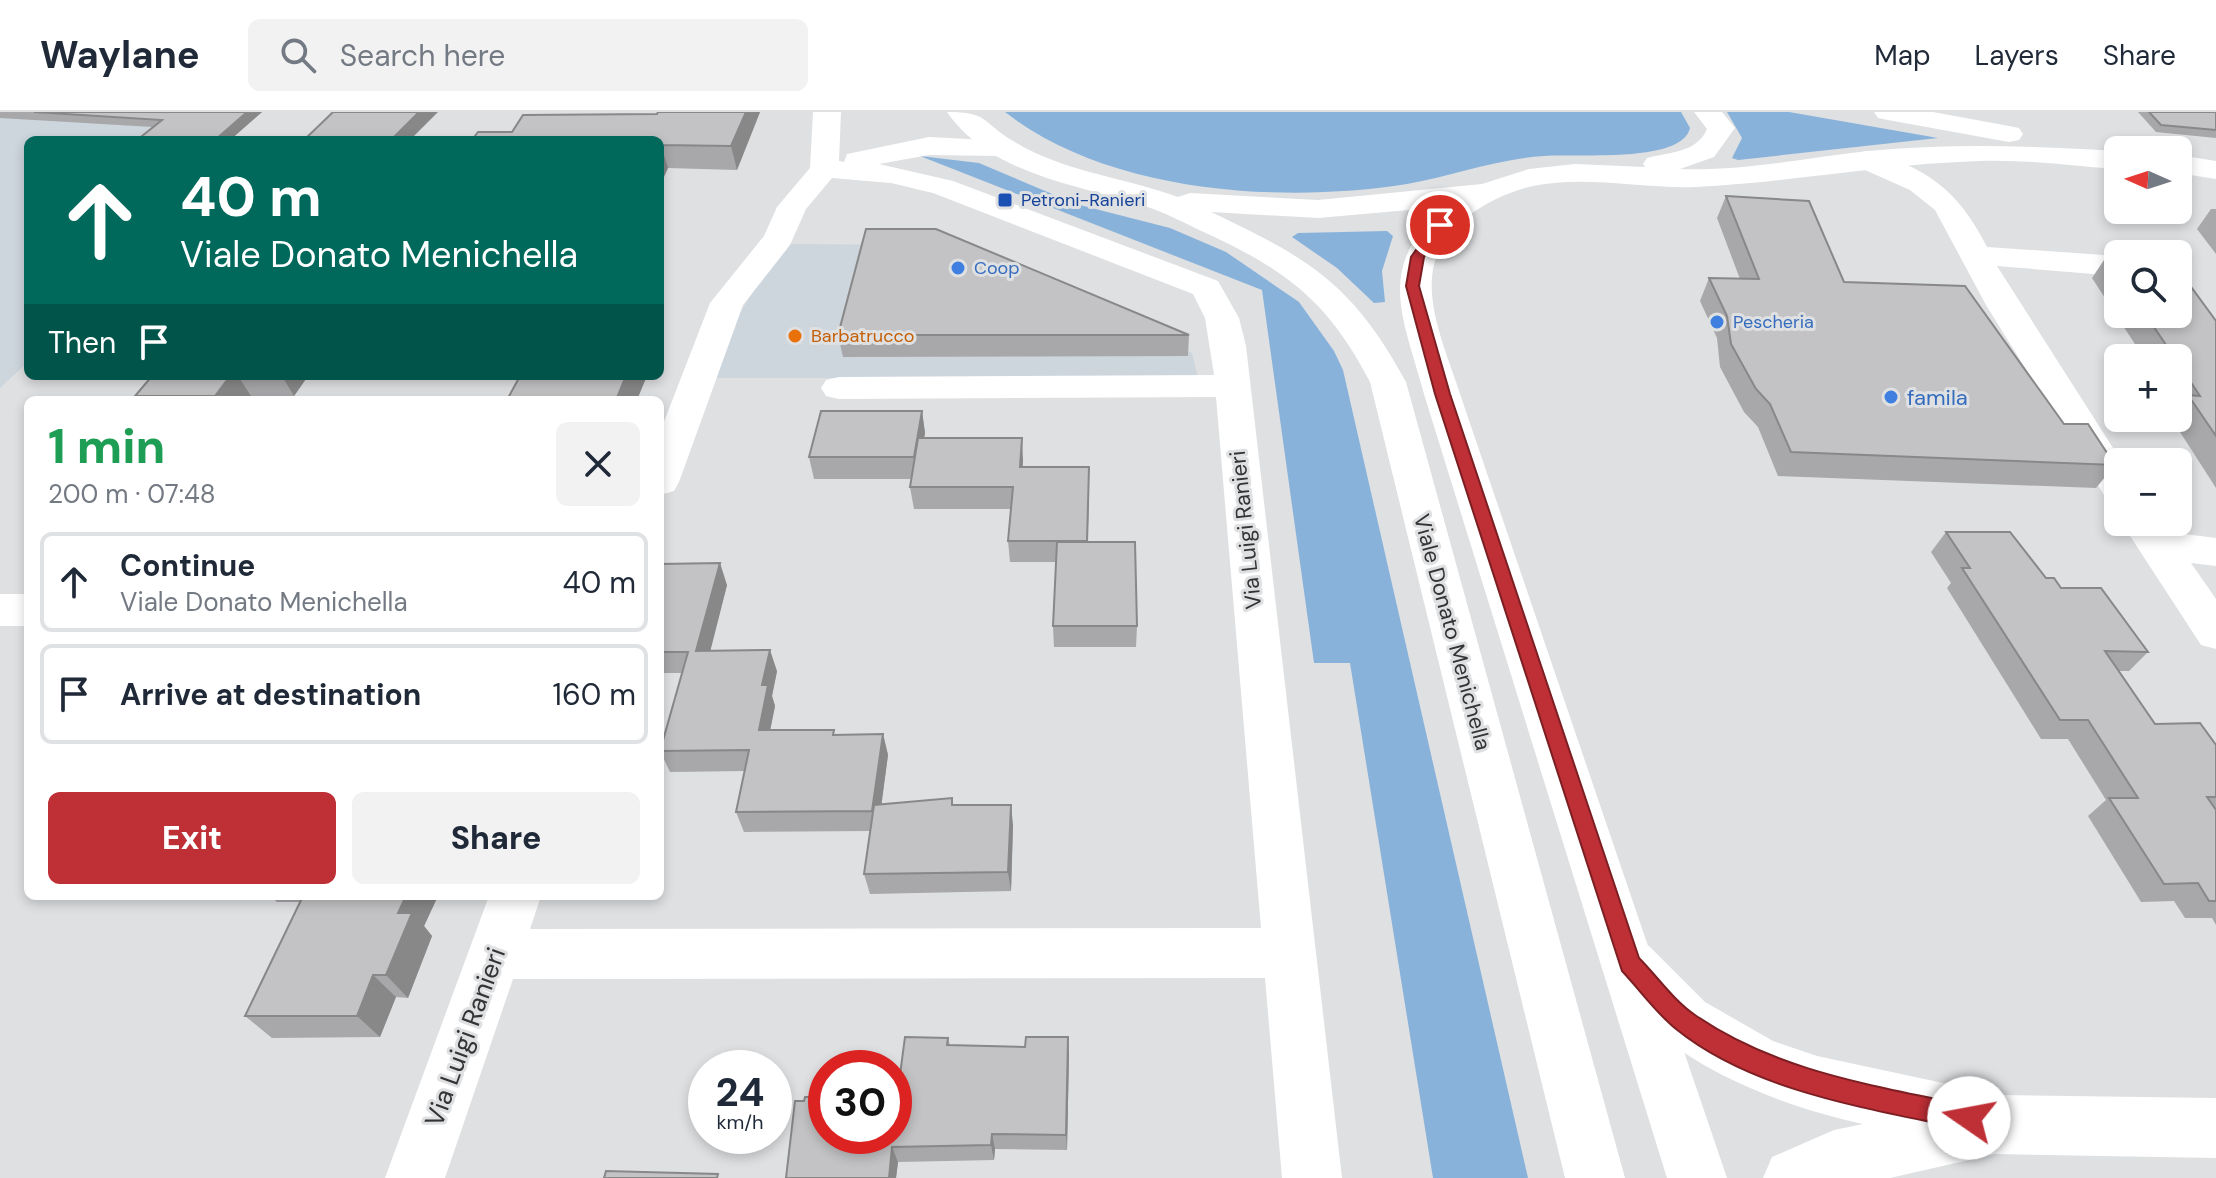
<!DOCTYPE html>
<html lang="en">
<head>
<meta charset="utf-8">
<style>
	:root { --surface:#fff; --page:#f2f2f3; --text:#1f2937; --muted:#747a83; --line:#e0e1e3; --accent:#bf2f36 }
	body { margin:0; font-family:"DM Sans",sans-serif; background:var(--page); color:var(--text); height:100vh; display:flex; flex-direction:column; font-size:30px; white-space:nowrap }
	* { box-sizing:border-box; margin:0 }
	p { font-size:26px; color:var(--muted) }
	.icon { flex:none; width:44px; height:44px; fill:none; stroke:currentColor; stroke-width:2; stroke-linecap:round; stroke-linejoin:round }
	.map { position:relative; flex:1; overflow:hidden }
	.sheet { position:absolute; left:24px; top:284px; width:640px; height:504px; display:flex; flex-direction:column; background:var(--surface); border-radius:12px; box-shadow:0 4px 12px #0003 }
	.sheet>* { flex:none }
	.top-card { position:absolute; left:24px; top:24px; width:640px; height:244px; border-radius:12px; box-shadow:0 4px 12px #0003; background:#00695c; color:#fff; overflow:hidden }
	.needle { width:52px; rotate:273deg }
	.tools { position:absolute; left:2104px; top:24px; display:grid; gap:16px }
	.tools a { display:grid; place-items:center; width:88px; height:88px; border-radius:12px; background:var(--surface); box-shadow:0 4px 12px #0003; font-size:40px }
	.speed { position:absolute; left:688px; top:938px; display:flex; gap:16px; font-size:40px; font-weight:700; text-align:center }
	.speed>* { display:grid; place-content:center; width:104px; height:104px; border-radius:50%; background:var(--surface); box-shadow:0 4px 12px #0003; line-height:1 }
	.speed small { font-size:20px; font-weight:400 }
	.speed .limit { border:12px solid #d22; background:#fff; color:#111 }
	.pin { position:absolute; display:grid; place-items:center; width:68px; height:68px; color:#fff; margin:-34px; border:4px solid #fff; border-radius:50%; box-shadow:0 2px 8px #0007 }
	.me { position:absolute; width:88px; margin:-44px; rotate:282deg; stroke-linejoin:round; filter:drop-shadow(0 0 6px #0008) }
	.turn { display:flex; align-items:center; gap:28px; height:168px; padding:0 24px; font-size:36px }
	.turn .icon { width:104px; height:104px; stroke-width:2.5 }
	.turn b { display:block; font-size:56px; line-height:68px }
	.then { display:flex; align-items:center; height:76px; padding:0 24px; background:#0003; gap:16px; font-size:30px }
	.round { display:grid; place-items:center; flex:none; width:84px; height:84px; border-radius:12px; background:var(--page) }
	.headline { display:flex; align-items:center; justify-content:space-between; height:136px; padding:0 24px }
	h1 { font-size:48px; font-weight:800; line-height:60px; color:#1e9e55 }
	.cta { display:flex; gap:16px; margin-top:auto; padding:16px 24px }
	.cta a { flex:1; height:92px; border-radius:12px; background:var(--accent); color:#fff; font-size:32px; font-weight:800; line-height:92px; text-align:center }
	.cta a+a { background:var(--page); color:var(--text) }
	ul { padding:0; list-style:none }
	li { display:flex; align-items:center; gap:24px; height:100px; margin:0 16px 12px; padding:0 8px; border:4px solid var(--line); border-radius:12px }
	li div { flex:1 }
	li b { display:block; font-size:30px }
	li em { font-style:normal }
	header { display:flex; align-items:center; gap:48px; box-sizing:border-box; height:112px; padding:0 40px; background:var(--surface); border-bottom:2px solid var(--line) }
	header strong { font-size:38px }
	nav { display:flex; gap:44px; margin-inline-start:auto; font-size:28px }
	.search { width:560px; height:72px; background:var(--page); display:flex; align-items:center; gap:20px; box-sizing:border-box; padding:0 28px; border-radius:12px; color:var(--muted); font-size:30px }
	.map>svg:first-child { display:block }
	.built { fill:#cdd5dd }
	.green { fill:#89b2db }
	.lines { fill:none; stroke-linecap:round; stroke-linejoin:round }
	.minor { fill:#fff; fill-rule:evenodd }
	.major { fill:#fff; fill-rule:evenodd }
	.wall { fill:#a8a7a9 }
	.shaded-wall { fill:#888889 }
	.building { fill:#c3c2c4; stroke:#888889; stroke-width:2 }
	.route { fill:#bf2f36; stroke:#7c1f23; stroke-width:2 }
	.transit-dot { fill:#1a4fb4; stroke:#dee0e2; stroke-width:3 }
	.shop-dot { fill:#3f7fe0; stroke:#dee0e2; stroke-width:3 }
	.food-dot { fill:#e8710a; stroke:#dee0e2; stroke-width:3 }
	.labels { text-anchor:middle; stroke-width:6; stroke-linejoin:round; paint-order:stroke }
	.far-transit-label { font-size:18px; fill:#164399; stroke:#dee0e2; text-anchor:start }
	.far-shop-label { font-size:18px; fill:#366cbe; stroke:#dee0e2; text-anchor:start }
	.far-food-label { font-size:18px; fill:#c56008; stroke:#dee0e2; text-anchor:start }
	.shop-label { font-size:22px; fill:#366cbe; stroke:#dee0e2; text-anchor:start }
	.street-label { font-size:22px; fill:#343435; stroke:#dee0e2 }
	.near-street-label { font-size:26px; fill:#343435; stroke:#dee0e2 }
</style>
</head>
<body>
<header>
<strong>Waylane</strong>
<div class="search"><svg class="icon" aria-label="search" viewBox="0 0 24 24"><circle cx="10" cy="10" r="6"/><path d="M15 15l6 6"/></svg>Search here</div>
<nav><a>Map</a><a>Layers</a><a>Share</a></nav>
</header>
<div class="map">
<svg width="2216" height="1066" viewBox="0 0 2216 1066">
	<rect width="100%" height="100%" fill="#dee0e2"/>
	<!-- built -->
	<path class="built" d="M0 0H225L191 28H28V250L0 276Z
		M782 132 940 133 1192 241 1198 266H716L735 209Z"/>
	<!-- green -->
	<path class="green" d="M1005 0H1681L1690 16C1682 52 1575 41 1544 44 1496 47 1453 64 1407 72 1281 92 1109 81 1005 0Z
		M1727 0H1789L1938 26 1738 48 1732 46 1742 26Z
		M920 44 979 51 1076 92 1170 116 1226 140 1299 190 1334 239 1343 258 1528 1066H1433L1350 551H1314L1262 178Z
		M1387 119 1393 124 1382 159 1385 190 1374 191 1337 156 1292 125 1298 121Z"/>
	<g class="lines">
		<!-- minor -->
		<path class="minor" d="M813 0H841L839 49 844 50 847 42 929 25 1009 29 1013 35 1009 41 999 44 929 43 879 52 953 69 1218 169 1239 206 1246 234 1342 1066H1282L1265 866 513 867 445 1066H385L489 784H541L530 817 1261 816 1216 285 839 287 826 284 821 276 826 268 839 265 1214 263 1205 206 1193 182 933 81 891 71 832 66 806 97 790 133 743 193 679 370 674 379 660 383V320L710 191 764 124 777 95 810 56Z
			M1866 39C1926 54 1959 79 1987 135L2118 144V164L1997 154 2122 350H2118V387L2104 383 1986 193 1935 98 1910 78 1856 54 1852 48 1856 42Z
			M2121 410H2162L2169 420 2216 426V454L2191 451 2216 487V537L2201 533Z
			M0 482H28V514H0Z
			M1630 827 1649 834 1705 890 1773 929 1817 944 1999 983 2216 986V1046L1995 1042 1890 1066H1763L1772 1045 1834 1018 1863 1012C1772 992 1644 943 1603 852L1611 834Z"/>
		<!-- major -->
		<path class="major" d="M947 0C989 0 980 9 1013 29 1063 60 1123 65 1178 85L1190 81 1318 88 1482 72 1529 57 1575 52 1645 55 1643 52 1647 46C1669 40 1697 41 1707 17L1694 0H1722L1735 16 1714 45 1680 57C1744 59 1805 46 1868 39 1952 31 2034 34 2118 39V57C2072 54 2025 47 1979 49 1884 52 1792 70 1696 75 1642 77 1587 63 1533 74 1501 81 1461 102 1443 131 1415 175 1446 237 1460 282L1727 1066H1667L1424 282C1403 204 1375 157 1443 95L1318 106 1211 100C1310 147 1352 171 1406 270L1625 1066H1565L1370 270C1329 191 1288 159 1208 122 1186 112 1165 100 1141 93 1075 72 990 62 947 0Z
			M1874 0H1933L2009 14 2019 16 2023 22 2019 28 2009 30 1888 8 1878 6Z
			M2178 43 2216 49V67L2178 61Z"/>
	</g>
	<!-- wall -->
	<path class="wall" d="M0 0H262L230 28 153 15 0 6Z
		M658 0H760L737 58 668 56 512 20 657 2Z
		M2138 0H2216V26L2156 20Z
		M1726 84 1844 170 2064 312 2115 353 2096 376 1778 364 1758 315 1744 300 1720 255 1717 226 1700 189 1709 166 1740 167 1717 106Z
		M2211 97H2216V142L2197 117Z
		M2106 145 2118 146V202H2178L2216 209V376L2171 306H2178V246H2144L2092 166Z
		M838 223H1189L1188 244 843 245Z
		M152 264H308L294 284H251L248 288H138L135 284Z
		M922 299 925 321 924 326 1023 348V355H1089L1088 430 1137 514 1136 535H1054L1053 514 1056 450H1010L1008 429 1011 397H914L910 375 912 367H814L809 345Z
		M1946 420 2046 466 2148 540 2129 559H2119L2155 612 2216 633V813L2212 806H2185L2174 789 2141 790 2088 704 2106 688 2068 627H2041L1947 476 1951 471 1931 440Z
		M660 452 727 473 710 539 777 559 772 584 775 594 770 618 835 623 883 622 888 643 881 693H953L1013 713 1011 779 870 782 864 762 870 719 744 720 736 700 745 659 670 660 660 639 682 561H660Z
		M270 784H436L437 786 424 814 432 824 408 886 396 885 380 925 272 926 245 904 300 790H277Z
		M1068 925 1069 942 1067 1038 995 1037 994 1048 898 1050 896 1066H786L897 985 948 926 950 933 1025 935Z"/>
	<!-- shaded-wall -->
	<path class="shaded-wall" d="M247 0H262L230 28H215Z
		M419 0H438L410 28H391Z
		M746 0H760L737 58 731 34Z
		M661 33 668 56 660 74V35Z
		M230 264H238L251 284 248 288H218L215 284Z
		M282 264H308L294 284Z
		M626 264H647L637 288H616Z
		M922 299 925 321 917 367 914 345Z
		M1022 326 1023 348 1021 377 1020 355Z
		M1089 355V377L1087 451V429Z
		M720 451 727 473 705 560 696 539Z
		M770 538 777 559 772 584 775 594 766 639 759 618 762 573Z
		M883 622 888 643 878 719 872 699Z
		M1011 693 1013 713 1011 779 1008 760Z
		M406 784H436L437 786 424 814 432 824 408 886 386 863 398 801Z
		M373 863 396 885 380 925 357 904Z
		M1068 925 1069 942 1067 1038 1066 1023Z
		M992 1022 995 1037 994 1048 991 1033Z
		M892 1035 898 1050 896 1066H889Z"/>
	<!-- building -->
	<path class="building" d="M34 0H247L215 28H137L162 8Z
		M333 0H419L391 28H304Z
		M658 0H746L731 34 661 33 660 35V28H472L478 20H512L523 3 657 2Z
		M2149 0H2216V18L2161 13Z
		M1726 84 1809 89 1844 170 1965 174 2064 312H2088L2115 353 1791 340 1770 292 1756 277 1731 232 1727 204 1709 166 1759 167Z
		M866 117H936L1189 223H838Z
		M2106 145 2118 146V162Z
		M2178 157 2216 209V324L2188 283 2200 284 2178 251V246H2175L2145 202H2178Z
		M152 264H230L215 284H135Z
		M520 264H626L616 288H507Z
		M821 299H922L914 345H809Z
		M918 326H1022L1020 355H1089L1087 429H1008L1013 375H910Z
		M1946 420H2010L2046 466H2054L2061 476H2101L2148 540 2105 539 2155 612 2200 611 2216 633V685H2207L2216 698V789H2209L2198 771 2164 772 2109 686H2138L2088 608H2060L1962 456H1970Z
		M1057 430H1135L1137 514H1053Z
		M720 451 696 539 770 538 762 573H768L759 618H834L833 623 883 622 872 699 736 700 749 638 660 639 688 540H660V452Z
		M952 686V693H1011L1008 760 864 762 874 693Z
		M303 784H406L398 801H412L386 863H373L357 904H245Z
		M905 925 948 926 947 933 1025 935 1026 925H1068L1066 1023 992 1022 991 1033 892 1035 889 1066H786L795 989H804L805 985H826V1024H894V985H897Z
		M606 1059 718 1062 717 1066H604Z"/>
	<!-- route -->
	<path class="route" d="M1435 111 1446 113 1424 145 1419 174 1450 282 1639 846C1657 864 1674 889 1695 903 1778 960 1873 973 1969 994L1978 998 1981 1006 1978 1015 1969 1018C1873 997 1755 981 1676 917 1656 901 1640 878 1622 859L1435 282 1406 174 1411 145Z"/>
	<!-- markers -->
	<rect class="transit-dot" x="997" y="80" width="16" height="16" rx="4"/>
	<g class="shop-dot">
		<circle cx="958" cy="156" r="8"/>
		<circle cx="1717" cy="210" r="8"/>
		<circle cx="1891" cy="285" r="8"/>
	</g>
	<circle class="food-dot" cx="795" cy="224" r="8"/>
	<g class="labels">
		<!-- far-transit labels -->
		<g class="far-transit-label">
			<text x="1021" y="94">Petroni-Ranieri</text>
		</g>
		<!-- far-shop labels -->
		<g class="far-shop-label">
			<text x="974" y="162">Coop</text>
			<text x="1733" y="216">Pescheria</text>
		</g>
		<!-- far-food labels -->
		<g class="far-food-label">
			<text x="811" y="230">Barbatrucco</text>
		</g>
		<!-- shop labels -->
		<g class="shop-label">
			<text x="1907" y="293">famila</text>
		</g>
		<!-- street labels -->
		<g class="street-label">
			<text transform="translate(1245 418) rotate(-96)" y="8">Via Luigi Ranieri</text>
			<text transform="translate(1453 520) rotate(75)" y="8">Viale Donato Menichella</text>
		</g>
		<!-- near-street labels -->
		<g class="near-street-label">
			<text transform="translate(465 925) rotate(-70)" y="9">Via Luigi Ranieri</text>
		</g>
	</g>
</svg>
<div class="tools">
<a><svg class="needle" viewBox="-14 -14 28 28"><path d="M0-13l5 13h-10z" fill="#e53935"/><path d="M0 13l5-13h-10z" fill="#747a83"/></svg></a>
<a><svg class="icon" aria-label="search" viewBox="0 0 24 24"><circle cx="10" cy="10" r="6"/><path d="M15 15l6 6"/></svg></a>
<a>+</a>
<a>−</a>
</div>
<div class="speed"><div>24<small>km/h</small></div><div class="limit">30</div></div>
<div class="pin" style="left:1440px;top:113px;background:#d93025"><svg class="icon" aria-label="arrive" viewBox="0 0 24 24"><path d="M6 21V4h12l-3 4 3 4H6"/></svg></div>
<svg class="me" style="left:1969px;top:1006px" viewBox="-20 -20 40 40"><circle r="19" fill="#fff"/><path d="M0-13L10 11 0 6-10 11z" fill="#bf2f36"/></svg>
<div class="top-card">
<div class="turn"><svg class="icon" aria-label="ahead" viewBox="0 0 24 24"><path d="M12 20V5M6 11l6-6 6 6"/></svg><div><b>40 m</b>Viale Donato Menichella</div></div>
<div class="then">Then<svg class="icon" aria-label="arrive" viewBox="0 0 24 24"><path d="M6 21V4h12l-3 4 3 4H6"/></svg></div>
</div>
<section class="sheet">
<div class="headline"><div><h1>1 min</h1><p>200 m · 07:48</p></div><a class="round"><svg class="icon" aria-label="close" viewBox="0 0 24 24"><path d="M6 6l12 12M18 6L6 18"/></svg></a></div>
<ul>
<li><svg class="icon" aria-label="ahead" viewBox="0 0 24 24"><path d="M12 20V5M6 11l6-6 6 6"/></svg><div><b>Continue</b><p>Viale Donato Menichella</p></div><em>40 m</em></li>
<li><svg class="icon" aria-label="arrive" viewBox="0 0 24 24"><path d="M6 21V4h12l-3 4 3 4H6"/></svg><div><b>Arrive at destination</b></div><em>160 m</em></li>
</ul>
<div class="cta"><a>Exit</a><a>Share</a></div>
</section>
</div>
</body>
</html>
